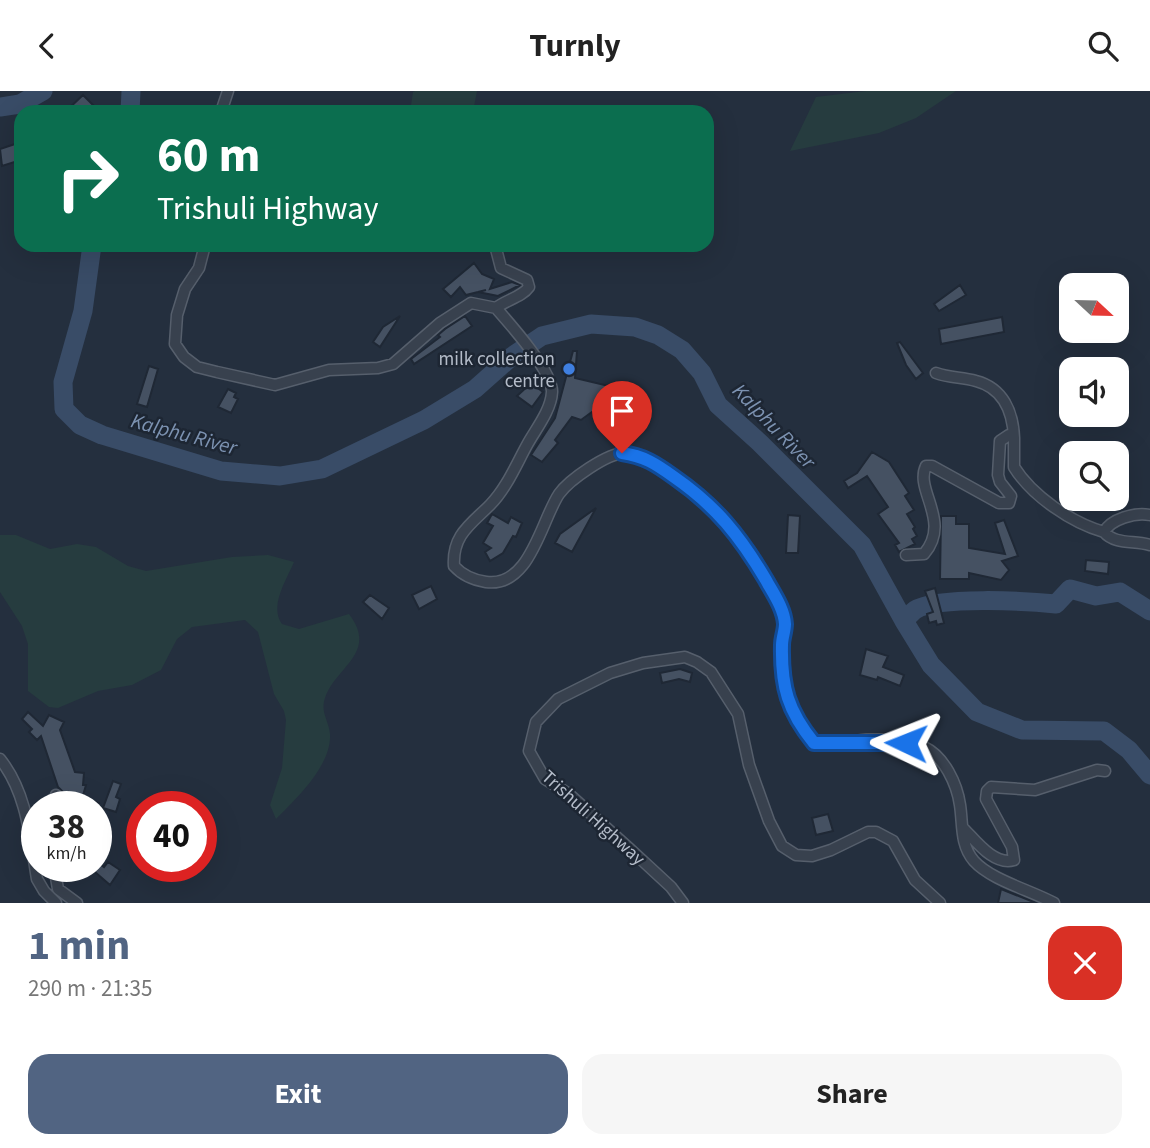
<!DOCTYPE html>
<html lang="en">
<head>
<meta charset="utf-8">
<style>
	:root { --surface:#fff; --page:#f6f6f6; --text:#222; --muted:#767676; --accent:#516482 }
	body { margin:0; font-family:"Source Sans 3",sans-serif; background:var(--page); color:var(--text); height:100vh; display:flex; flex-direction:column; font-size:26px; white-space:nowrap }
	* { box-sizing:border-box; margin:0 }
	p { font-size:23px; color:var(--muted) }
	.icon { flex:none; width:38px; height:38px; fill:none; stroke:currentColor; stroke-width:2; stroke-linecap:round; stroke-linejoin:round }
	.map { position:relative; height:812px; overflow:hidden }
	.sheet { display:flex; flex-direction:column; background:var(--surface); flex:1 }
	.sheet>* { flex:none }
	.top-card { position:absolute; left:14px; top:14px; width:700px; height:147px; border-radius:21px; box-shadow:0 7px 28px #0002; background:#0b6e4f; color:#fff; overflow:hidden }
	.needle { width:46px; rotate:112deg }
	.tools { position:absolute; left:1059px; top:182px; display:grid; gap:14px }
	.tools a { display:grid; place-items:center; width:70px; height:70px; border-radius:14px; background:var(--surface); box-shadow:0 7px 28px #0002; font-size:35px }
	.speed { position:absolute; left:21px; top:700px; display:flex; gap:14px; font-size:35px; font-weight:700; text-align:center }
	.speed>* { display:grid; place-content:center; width:91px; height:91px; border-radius:50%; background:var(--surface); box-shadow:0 7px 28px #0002; line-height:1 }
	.speed small { font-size:18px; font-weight:400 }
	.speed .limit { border:10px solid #d22; background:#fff; color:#111 }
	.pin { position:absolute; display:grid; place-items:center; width:60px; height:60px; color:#fff; margin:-72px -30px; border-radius:50% 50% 50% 0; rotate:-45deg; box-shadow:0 0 7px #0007 }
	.pin .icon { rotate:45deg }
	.me { position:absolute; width:77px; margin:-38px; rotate:272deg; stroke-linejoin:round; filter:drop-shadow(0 0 5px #0008) }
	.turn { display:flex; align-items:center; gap:24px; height:147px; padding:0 28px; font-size:32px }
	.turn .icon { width:91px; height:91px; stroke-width:2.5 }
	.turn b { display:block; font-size:49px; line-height:60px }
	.round { display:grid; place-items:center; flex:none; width:74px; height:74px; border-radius:21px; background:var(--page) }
	.summary { display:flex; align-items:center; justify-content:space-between; height:119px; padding:0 28px }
	h1 { font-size:42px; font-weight:700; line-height:52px; color:var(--accent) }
	.button { display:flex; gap:14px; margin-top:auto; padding:14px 28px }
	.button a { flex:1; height:80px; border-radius:21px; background:var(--accent); color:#fff; font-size:28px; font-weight:700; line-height:80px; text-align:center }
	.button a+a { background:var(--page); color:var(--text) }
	header { display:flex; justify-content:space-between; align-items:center; height:91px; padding:0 28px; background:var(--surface); font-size:32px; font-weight:700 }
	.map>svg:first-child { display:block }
	.green { fill:#263c3f }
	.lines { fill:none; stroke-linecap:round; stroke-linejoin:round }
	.river { stroke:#394c67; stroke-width:19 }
	.building { fill:#455162; stroke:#1f2835; stroke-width:2 }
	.minor-casing { stroke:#565f6c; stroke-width:13 }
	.minor { stroke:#38414e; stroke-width:10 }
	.route-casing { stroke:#114b97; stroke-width:18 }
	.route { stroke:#1a73e8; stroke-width:12 }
	.shop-dot { fill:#3f7fe0; stroke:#1d2633; stroke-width:2.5 }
	.labels { text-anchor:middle; stroke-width:5; stroke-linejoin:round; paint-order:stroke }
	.poi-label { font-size:19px; fill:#b4bcc9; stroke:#1d2633; text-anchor:end }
	.street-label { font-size:19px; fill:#b4bcc9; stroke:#1d2633 }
	.water-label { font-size:21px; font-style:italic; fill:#7c92b1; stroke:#1d2633 }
</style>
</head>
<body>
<header><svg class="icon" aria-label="back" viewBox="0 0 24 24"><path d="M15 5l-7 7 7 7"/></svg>Turnly<svg class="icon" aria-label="search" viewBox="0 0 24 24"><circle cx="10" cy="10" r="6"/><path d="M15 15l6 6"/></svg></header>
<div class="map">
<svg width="1150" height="812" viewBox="0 0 1150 812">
	<rect width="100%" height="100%" fill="#242f3e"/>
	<!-- green -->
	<path class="green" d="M415 0H477L473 21H410L413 1Z
		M866 0H956L916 27 879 42 790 60 816 6Z
		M0 444H16L50 458 77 453 96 456 128 475 146 480 232 466 268 464 294 471C286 490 269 515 282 533L299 538 349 523C379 562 335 576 325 607 320 621 329 630 330 643 332 674 296 708 276 728L270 714 282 677 286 629 284 620 274 603 258 541 245 529 192 536 177 548 161 579 132 594 98 600 58 617 49 616 28 600V553L22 535 0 501Z"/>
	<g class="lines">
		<!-- river -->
		<path class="river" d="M0 16 20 13 43 0
			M130 21 131 0
			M92 154 83 220 63 291 64 318 80 334 102 344 221 380 280 385 322 378 424 329 475 298 511 266 542 245 591 233 635 236 658 244 682 259 702 282 718 314 760 352 862 454 904 530 931 574 977 621 1022 639 1104 640 1129 659 1150 684
			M904 530C907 527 911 522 915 519 937 505 1029 510 1056 513L1070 498 1096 505 1120 501 1150 520"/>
	</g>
	<!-- building -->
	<path class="building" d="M83 4 94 15 88 21H65Z
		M21 51V69L2 75 0 58Z
		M474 172 482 183 494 188 490 198 512 191 520 194 498 205 478 201 486 199 466 204 460 196 451 206 443 198Z
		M960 194 966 204 939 220 934 213Z
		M400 225 380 256 373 251 383 236Z
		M465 225 472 235 414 273 411 268 440 246 438 244 445 238Z
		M1002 226 1004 241 941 253 939 238Z
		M900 251 923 282 916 288 906 274 897 252Z
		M573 260H577L575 287 609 295 612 319 617 317 621 327 606 333 600 315 581 329 572 326 555 349 558 352 542 371 531 364 555 327Z
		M149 275 158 278 147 316 137 313Z
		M531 292 543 301 532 316 517 305Z
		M228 298 236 302 234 306 238 308 231 322 218 316Z
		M872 361 889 371 909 402 905 405 914 419 907 423 915 436 913 438 917 445 912 448 915 453 899 461 895 454 899 452 878 423 888 416 867 385 848 397 844 390 857 382Z
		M596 417 572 461 555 452 560 443Z
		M492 423 508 432 511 426 522 432 516 446 513 445 503 462 490 470 485 461 491 457 483 452 493 435 487 432Z
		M788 424 800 425 798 462H786Z
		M941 425H956V433H969V457L1005 463 995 432 1004 429 1018 465 1002 470 1009 479 1001 489 969 482V488H940Z
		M1086 469 1109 471 1108 483 1085 480Z
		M431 495 437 508 419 518 412 504Z
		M935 497 944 532 937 534 936 530 929 532 927 523 933 521 925 500Z
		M370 504 389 517 382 528 363 511Z
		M866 558 888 565 883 576 904 584 900 595 878 586 877 589 860 584Z
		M680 578 692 582 690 591 679 588 662 592 660 582Z
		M28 621 43 635 49 624 64 631 60 639 75 681 84 682 83 694H86L82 708 99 712V716H70L68 701 64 702 58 696 41 645 37 649 29 641 32 638 22 628Z
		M113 690 121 693 116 706 120 708 116 721 103 717Z
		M828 723 833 740 816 744 812 727Z
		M96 770 104 776 108 771 120 779 110 794 88 775H96Z
		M1001 798 1036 812H998Z"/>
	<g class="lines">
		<!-- minor casing -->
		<g class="minor-casing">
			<path id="minor" d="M221 21 228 0
				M205 154 199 177 185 198 177 224 175 253 184 266 197 276 217 281 275 294 329 279 378 277 393 273 440 232 471 212 496 217C510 233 553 281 552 301 551 320 535 339 527 354 516 374 506 398 490 414 471 433 452 444 454 475 463 485 473 489 486 491 530 497 541 430 559 403 569 389 607 362 625 362 645 363 657 374 672 385 712 412 739 444 764 486 769 494 776 504 780 513 786 528 782 540 782 555 782 596 788 620 814 652L823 654C852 649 896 644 924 656 944 665 957 693 960 714 963 733 960 754 974 770 991 789 1030 799 1054 812
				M495 154 501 177 527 189 529 196C522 206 506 209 496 217
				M936 282C950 287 962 286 976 290 1003 297 1013 321 1014 347
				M1150 424C1135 421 1111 428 1104 441 1115 454 1135 449 1150 454
				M906 464 924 463C952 430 914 399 926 375H932L999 412H1009L1011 405 1000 391 998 384 1000 350 1009 344 1014 347V376C1032 405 1072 432 1104 441
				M0 668C27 702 30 746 37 788L44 800 56 812
				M56 704 60 716
				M963 737C976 750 994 775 1014 769L1012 756 986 708 987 700 991 696 1035 699 1097 679 1105 680
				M54 775 58 798 77 812
				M683 812 671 796 631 759 569 703 545 688 529 660 536 631 558 608 610 582 643 572 685 566 697 571 711 581 738 623 749 674 769 730 782 755 796 764 812 765 831 759 868 741H876L893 750 915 789 940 812"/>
		</g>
		<!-- minor -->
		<use href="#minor" class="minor"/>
	</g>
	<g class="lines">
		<!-- route casing -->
		<g class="route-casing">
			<path id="route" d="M622 362C644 365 656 373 674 386 716 415 740 445 766 489 773 502 784 517 785 533 785 540 782 547 782 554 781 596 788 620 814 652H906"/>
		</g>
		<!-- route -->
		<use href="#route" class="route"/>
	</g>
	<!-- markers -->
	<circle class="shop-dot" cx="569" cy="278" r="7"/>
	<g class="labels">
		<!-- poi labels -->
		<g class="poi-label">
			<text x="555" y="274">milk collection<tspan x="555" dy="22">centre</tspan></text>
		</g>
		<!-- street labels -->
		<g class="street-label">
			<text transform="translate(594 726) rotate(42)" y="7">Trishuli Highway</text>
		</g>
		<!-- water labels -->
		<g class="water-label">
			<text transform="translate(774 335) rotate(46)" y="7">Kalphu River</text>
			<text transform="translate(184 343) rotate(15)" y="7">Kalphu River</text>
		</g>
	</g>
</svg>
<div class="tools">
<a><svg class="needle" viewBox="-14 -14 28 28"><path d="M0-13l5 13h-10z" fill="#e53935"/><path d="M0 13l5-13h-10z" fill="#767676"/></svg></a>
<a><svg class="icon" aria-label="sound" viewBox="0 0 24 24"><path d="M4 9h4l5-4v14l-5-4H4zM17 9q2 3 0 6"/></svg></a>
<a><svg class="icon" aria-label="search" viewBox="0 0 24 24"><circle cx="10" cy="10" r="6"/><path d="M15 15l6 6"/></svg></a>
</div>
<div class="speed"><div>38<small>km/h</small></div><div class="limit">40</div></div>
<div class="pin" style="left:622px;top:362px;background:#d93025"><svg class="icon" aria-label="arrive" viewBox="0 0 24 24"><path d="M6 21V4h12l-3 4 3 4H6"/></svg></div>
<svg class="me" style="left:906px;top:652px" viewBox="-20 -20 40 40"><path d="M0-17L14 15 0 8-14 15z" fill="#1a73e8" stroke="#fff" stroke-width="4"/></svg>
<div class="top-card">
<div class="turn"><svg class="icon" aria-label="right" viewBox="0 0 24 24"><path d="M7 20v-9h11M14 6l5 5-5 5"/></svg><div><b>60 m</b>Trishuli Highway</div></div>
</div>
</div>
<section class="sheet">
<div class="summary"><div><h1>1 min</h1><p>290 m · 21:35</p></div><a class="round" style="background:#d93025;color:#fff"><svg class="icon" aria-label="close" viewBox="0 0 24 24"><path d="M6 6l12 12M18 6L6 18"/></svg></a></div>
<div class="button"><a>Exit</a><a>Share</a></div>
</section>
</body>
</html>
